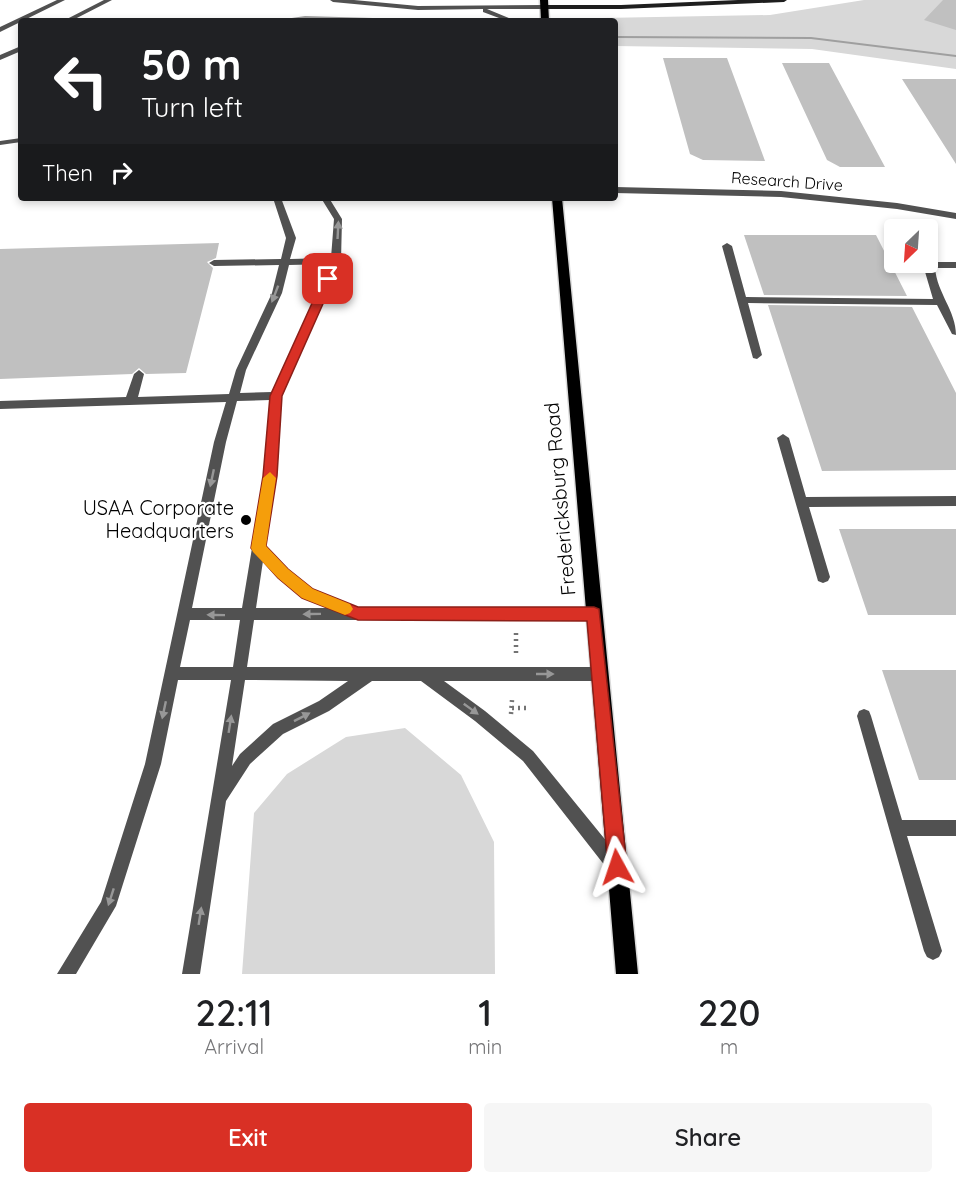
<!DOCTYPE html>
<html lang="en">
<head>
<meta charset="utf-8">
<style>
	:root { --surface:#fff; --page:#f6f6f6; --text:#202124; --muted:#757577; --accent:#d93025 }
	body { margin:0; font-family:Quicksand,sans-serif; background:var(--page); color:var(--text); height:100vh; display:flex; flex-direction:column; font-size:22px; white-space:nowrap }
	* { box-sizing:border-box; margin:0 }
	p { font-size:20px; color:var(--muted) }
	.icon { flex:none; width:33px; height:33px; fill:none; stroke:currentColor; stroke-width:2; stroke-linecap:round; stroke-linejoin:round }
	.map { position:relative; height:974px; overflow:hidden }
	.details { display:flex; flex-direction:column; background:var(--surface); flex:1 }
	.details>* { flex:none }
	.banner { position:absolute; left:18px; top:18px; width:600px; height:183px; border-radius:6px; box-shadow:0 3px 9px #0003; background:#202124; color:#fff; overflow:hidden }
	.needle { width:39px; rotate:205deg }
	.buttons { position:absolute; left:884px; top:219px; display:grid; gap:12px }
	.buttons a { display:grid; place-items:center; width:54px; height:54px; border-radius:6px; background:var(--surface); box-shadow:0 3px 9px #0003; font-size:30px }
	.pin { position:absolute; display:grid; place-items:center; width:51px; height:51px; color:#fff; margin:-26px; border-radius:12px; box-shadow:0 3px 9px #0006 }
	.me { position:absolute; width:66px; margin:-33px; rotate:355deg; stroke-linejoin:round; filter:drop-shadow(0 0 4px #0008) }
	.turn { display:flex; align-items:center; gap:21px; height:126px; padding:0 24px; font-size:27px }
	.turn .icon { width:78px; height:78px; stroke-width:2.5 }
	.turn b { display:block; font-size:42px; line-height:51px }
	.then { display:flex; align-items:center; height:57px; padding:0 24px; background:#0003; gap:12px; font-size:22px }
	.eta { display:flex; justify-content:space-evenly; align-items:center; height:102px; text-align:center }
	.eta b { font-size:36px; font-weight:600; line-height:42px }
	.action { display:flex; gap:12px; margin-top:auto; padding:12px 24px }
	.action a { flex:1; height:69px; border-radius:6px; background:var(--accent); color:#fff; font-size:24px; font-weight:600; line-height:69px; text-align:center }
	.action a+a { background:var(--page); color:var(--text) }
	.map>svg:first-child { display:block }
	.green { fill:#d8d8d8 }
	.water { fill:#9f9f9f }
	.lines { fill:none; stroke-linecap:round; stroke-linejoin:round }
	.stream { fill:#9f9f9f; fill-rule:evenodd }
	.building { fill:#c0c0c0 }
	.primary-casing { stroke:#dbdbdb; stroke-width:3 }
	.path { stroke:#737373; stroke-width:4.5; stroke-dasharray:2 4; stroke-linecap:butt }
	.lane { fill:#515151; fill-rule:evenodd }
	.street { fill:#515151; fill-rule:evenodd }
	.secondary { fill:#1e1e1e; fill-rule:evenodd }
	.primary { fill:#000; fill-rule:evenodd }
	.oneway { fill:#979797 }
	.route { fill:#d93025; stroke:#8d1f18; stroke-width:1.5 }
	.slow { fill:#f59e0b }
	.poi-dot { fill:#000; stroke:#fff; stroke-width:2 }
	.labels { text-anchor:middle; stroke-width:4.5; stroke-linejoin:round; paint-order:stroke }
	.far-street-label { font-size:16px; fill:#000; stroke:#fff }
	.street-label { font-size:20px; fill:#000; stroke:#fff }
	.poi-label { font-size:20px; fill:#000; stroke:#fff; text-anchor:end }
</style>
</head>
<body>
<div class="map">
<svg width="956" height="974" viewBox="0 0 956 974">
	<rect width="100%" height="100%" fill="#fff"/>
	<!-- green -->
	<path class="green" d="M864 0H956V69L812 49 615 46V21H602V18L770 15Z
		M405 728 461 775 494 842 495 974H242L254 813 287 774 346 737Z"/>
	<!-- water -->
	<path class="water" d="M305 16 475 21H272Z"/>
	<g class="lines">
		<!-- stream -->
		<path class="stream" d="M615 36 811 37 956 55V57L811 39 615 38Z"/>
	</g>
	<!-- building -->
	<path class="building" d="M943 0H956V30L924 20Z
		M663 58H727L765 161 703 160 690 154Z
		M782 63H829L885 167H840L827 160Z
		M902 79H956V164Z
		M744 235H876L907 296 764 295Z
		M219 243 216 258 207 262 213 268 186 373 146 374 139 368 132 374 0 379V249Z
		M768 305 912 307 956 393V470L822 471Z
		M839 529H956V615H868Z
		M882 670H956V780H919Z"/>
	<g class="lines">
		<!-- primary casing -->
		<g class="primary-casing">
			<path id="primary" d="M540 0H548L549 21H541Z
				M552 198H562L638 974H616Z"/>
		</g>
		<!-- path -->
		<path class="path" d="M516 633V653
			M512 708H527
			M511 714 512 700"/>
		<!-- lane -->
		<path class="lane" d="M21 138V142L0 145V141Z
			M273 198H281L296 238 290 259 331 258 334 219 321 198H329L342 219 341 261 281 396 276 476 265 546 288 569 313 590 356 608H594L599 610 601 614 599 618 594 620H254L247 667H600L605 669 607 674 605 679 600 681H444L485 711 533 751 621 859 623 865 621 871 615 873 609 871 523 761 475 721 421 681H372L329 711 283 734 250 764 226 801 200 974H182L231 680H178L161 764 116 906 76 974H57L101 902 145 764 214 442 226 402 0 409V401L126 397 134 374 139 370 144 374 138 397 229 394 236 370 272 293 279 265 214 266 209 263 214 260 281 259 286 238ZM330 264 272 392 240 393 246 370 282 293 289 265ZM270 400 264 476 242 608H192L226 442 237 401ZM263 561 303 598 328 608H256ZM190 620H240L233 667H180ZM245 680 348 681 319 701 273 724 240 754 232 766Z
			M727 243 732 246 746 297 933 299 923 265 927 262 929 246H935V262H956V268H935C937 293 956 311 956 335L952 334 937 305 748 303 762 355 757 359 753 358 722 246Z
			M783 434 789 438 806 497 956 496V506L809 507 830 577 828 581 823 583 818 581 777 438Z
			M864 709 869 711 871 716 902 820H956V836H907L942 951 939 957 933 960 927 957 924 951 857 716 859 711Z"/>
		<!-- street -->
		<path class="street" d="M57 0H65L0 32V27Z
			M104 0H112L71 21H63Z
			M330 0H354L418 6 544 5 547 7 544 9H487L516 21H507L483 12V9L418 10 333 2Z
			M21 46V51L0 60V55Z
			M615 187 781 191 897 203 956 213V219L897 209 781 197 615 193Z"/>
		<!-- secondary -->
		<path class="secondary" d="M738 0H787L784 2 621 9H544L541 7 544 5H621Z"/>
		<!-- primary -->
		<use href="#primary" class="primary"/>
	</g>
	<!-- one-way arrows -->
	<defs><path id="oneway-solid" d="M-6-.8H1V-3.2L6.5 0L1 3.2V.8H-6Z" transform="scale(1.5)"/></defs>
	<g class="oneway">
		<use href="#oneway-solid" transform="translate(338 230) rotate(-87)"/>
		<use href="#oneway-solid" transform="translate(275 294) rotate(111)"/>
		<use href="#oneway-solid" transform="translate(212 478) rotate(102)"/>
		<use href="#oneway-solid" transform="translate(312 614) rotate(179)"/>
		<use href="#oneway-solid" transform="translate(216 615) rotate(-179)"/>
		<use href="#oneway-solid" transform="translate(545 674)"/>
		<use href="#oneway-solid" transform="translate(471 709) rotate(36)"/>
		<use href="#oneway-solid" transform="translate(164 710) rotate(102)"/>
		<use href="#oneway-solid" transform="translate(302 717) rotate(-27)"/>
		<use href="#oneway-solid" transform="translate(230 724) rotate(-81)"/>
		<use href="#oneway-solid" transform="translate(111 897) rotate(108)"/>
		<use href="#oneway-solid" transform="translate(200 916) rotate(-81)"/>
	</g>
	<!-- route -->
	<path class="route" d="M328 275 334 279 282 396 277 476 266 546 288 569 313 589 358 607H594L599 609 627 867 624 874 617 877 611 874 608 867 587 621 358 620 302 598 278 578 251 548 263 476 270 396 323 279Z"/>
	<!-- slow -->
	<path class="slow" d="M270 472 276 478 266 546 288 569 313 589 350 604 353 609 350 613 345 615 302 598 278 578 253 552 251 548 263 478Z"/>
	<!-- markers -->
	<circle class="poi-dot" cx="246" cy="520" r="6"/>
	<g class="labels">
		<!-- far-street labels -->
		<g class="far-street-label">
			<text transform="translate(787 181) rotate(4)" y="6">Research Drive</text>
		</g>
		<!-- street labels -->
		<g class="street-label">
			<text transform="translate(560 499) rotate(-95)" y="7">Fredericksburg Road</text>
		</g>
		<!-- poi labels -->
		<g class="poi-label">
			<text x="234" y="515">USAA Corporate<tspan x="234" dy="23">Headquarters</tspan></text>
		</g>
	</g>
</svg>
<div class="buttons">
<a><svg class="needle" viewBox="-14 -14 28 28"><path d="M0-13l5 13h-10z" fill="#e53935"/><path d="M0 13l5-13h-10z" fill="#757577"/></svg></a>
</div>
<div class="pin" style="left:328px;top:279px;background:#d93025"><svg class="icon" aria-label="arrive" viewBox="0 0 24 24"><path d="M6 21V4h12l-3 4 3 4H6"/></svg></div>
<svg class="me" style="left:617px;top:867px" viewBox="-20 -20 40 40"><path d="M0-17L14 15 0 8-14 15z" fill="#d93025" stroke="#fff" stroke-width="4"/></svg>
<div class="banner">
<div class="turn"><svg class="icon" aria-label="left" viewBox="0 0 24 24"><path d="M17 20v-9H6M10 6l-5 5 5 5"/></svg><div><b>50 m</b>Turn left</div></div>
<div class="then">Then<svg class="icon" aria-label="right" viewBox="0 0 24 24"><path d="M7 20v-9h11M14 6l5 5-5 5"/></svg></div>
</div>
</div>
<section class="details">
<div class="eta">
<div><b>22:11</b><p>Arrival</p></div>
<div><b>1</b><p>min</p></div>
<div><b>220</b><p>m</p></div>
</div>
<div class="action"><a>Exit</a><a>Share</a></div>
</section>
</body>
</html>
